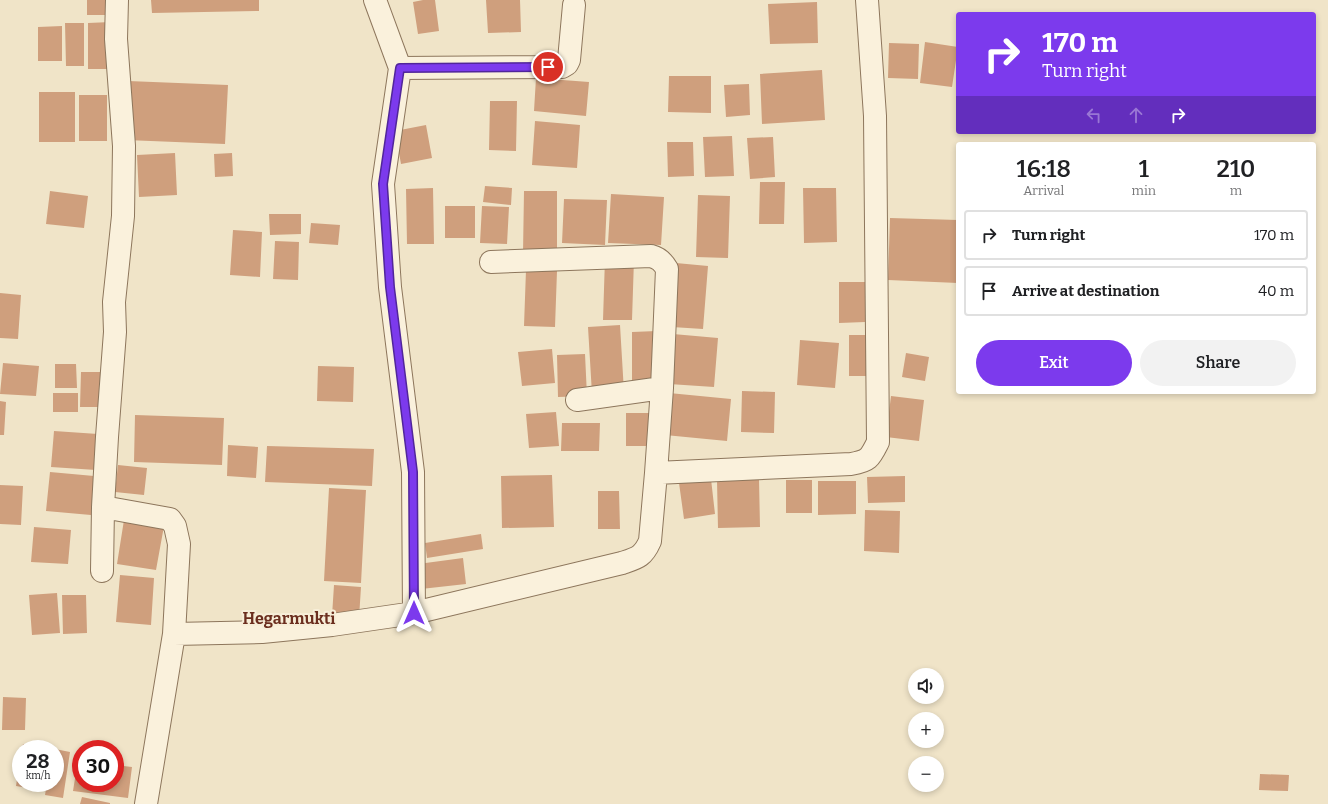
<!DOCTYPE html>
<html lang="en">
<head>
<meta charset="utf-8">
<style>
	:root { --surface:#fff; --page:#f2f2f2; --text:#202124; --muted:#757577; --line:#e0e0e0; --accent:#7c3aed }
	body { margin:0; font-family:Bitter,serif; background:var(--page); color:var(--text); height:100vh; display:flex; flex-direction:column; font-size:15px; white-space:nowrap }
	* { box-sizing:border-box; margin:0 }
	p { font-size:13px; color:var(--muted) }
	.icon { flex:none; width:22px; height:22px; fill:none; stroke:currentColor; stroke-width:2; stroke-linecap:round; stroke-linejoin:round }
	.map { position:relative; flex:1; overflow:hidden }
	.panel { position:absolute; left:956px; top:142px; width:360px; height:252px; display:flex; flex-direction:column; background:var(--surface); border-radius:4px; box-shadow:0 2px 6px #0003 }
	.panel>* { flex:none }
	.guide { position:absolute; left:956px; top:12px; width:360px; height:122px; border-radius:4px; box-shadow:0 2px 6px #0003; background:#7c3aed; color:#fff; overflow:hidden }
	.controls { position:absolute; left:908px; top:668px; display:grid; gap:8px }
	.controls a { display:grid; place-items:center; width:36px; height:36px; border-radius:50%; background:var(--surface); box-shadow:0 2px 6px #0003; font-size:20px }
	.speed { position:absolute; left:12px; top:740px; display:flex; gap:8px; font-size:20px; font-weight:700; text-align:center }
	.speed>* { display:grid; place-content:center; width:52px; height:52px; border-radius:50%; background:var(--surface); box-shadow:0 2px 6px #0003; line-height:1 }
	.speed small { font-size:10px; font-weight:400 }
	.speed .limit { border:6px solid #d22; background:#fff; color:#111 }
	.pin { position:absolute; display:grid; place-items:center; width:34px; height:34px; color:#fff; margin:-17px; border:2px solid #fff; border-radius:50%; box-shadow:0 1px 4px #0007 }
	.me { position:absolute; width:44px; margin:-22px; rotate:0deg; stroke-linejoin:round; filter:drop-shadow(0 0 3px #0008) }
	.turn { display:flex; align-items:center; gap:14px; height:84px; padding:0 20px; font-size:18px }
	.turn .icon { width:52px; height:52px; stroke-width:2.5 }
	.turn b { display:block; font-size:28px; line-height:34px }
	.lanes { display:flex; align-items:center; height:38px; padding:0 20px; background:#0003; justify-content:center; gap:20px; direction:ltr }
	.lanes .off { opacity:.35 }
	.eta { display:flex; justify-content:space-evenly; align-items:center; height:68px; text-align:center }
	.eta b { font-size:24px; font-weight:600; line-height:28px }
	.primary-button { display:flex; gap:8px; margin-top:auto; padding:8px 20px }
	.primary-button a { flex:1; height:46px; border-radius:24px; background:var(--accent); color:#fff; font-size:16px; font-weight:600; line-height:46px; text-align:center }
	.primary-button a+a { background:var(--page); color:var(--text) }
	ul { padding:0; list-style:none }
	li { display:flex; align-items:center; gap:12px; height:50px; margin:0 8px 6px; padding:0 12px; border:2px solid var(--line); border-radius:4px }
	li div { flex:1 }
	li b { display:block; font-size:15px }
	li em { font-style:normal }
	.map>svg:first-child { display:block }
	.building { fill:#cf9f7d }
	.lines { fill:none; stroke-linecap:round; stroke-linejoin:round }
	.street-casing { stroke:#8d765c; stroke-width:24 }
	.street { stroke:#faf1dc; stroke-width:22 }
	.route-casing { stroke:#51269a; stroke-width:10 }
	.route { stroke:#7c3aed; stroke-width:7 }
	.labels { text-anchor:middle; stroke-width:4; stroke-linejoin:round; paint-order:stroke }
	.quarter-label { font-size:16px; font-weight:bold; fill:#6b2e1e; stroke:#f7eed8 }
</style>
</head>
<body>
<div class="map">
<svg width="1328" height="804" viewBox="0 0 1328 804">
	<rect width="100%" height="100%" fill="#f0e4c8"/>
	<!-- building -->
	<path class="building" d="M87 0H108V15H87Z
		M151 0H259V11L152 13Z
		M423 0H435L439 31 418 34 413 2Z
		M486 0H520L521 32 488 33Z
		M817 2 818 43 770 44 768 4Z
		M111 22 112 69H88V23Z
		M65 23H84V66H66Z
		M62 26V61H38V27Z
		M925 42 958 47 952 87 920 83Z
		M889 43 919 44 918 79 888 78Z
		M822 70 825 120 762 124 760 74Z
		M669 76H711V113L668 112Z
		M536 78 589 82 586 116 534 111Z
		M128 81 228 85 225 144 126 140Z
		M749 84 750 115 726 117 724 85Z
		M39 92H75V142H39Z
		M79 95H107V141H79Z
		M490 101H517L516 151 489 150Z
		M535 121 580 125 577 168 532 165Z
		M426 125 432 158 401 164 395 131Z
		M732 136 734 176 705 177 703 137Z
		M773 137 775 177 750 179 747 138Z
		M667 142H693L694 176 668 177Z
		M175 153 177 195 139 197 137 155Z
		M232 153 233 176 215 177 214 154Z
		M760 182H785L784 224H759Z
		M485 186 512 188 511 205 483 202Z
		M433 188 434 244H407L406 189Z
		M803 188H836L837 242 804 243Z
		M50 191 88 196 84 228 46 224Z
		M524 191H557V253H523Z
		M611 194 664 197 661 245 608 243Z
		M698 195 730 196 728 258 696 257Z
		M564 199 607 200 605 245 562 243Z
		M445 206H475V238H445Z
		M482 206 509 207 507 244 480 243Z
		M269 214H301V234L270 235Z
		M890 218 958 220V283L888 280Z
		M311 223 340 225 338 245 309 243Z
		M233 230 262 232 260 277 230 275Z
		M275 241 299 242 298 280 273 279Z
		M605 258 634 259 632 320H603Z
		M676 263 708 266 703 329 672 327Z
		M526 270 557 271 555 327 524 326Z
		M839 282H865V322L839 323Z
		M0 293 21 295 18 339 0 338Z
		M620 325 624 392 592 394 588 327Z
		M657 331 658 387H632V332Z
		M673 334 718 338 714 387 669 384Z
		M849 335H870V376H849Z
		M800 340 839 343 835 388 797 385Z
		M552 349 555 383 522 386 518 352Z
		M906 353 929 357 925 381 902 377Z
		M585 354 587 396 558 397 557 355Z
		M3 363 39 366 36 396 0 394Z
		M55 364H76L77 388H55Z
		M318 366 354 367 353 402 317 401Z
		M81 372H100V407H80Z
		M742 391 775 392 774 433 741 432Z
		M53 393H78V412H53Z
		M669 393 731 399 727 441 665 435Z
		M891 396 924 400 919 441 886 437Z
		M0 401 6 402 4 435H0Z
		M556 412 559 446 529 448 526 414Z
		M626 413H651V446H626Z
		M135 415 224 418 222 465 134 462Z
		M562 423H600L599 451H561Z
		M54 431 98 434 96 470 51 467Z
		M228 445 258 447 256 478 227 476Z
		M267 446 374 449 372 486 265 482Z
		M118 465 147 468 144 495 115 492Z
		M50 472 94 476 91 515 46 511Z
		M552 475 554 527 502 528 501 476Z
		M905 476V502L868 503 867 477Z
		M711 479 715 514 684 519 679 483Z
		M759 479 760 527 718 528 717 480Z
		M786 480H812V513H786Z
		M818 481H856V514L818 515Z
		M0 485 23 486 21 525 0 524Z
		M329 488 366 490 361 583 324 581Z
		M598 491H619L620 529H598Z
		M865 510 900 511 899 553 864 551Z
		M124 520 164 526 156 570 117 564Z
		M34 527 71 530 68 564 31 562Z
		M481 534 483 549 427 558 425 543Z
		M463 558 466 584 421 589 418 564Z
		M120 575 154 578 151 625 116 622Z
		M334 585 361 587 359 618 332 616Z
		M57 593 60 633 32 635 29 595Z
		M62 595H86L87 633 63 634Z
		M3 697 26 698 25 730H2Z
		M23 744 45 747V749H22Z
		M55 749 70 752 63 798 45 795 47 783H55Z
		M20 760 21 783H40L39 790 16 786Z
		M78 760H81V783H115V765L132 767 128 798 73 791Z
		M1260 774 1289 775 1288 791 1259 790Z
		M82 797 110 803V804H80Z"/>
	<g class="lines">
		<!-- street casing -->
		<g class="street-casing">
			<path id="street" d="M375 0 400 68 383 184 390 287 413 472 414 613
				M400 68 562 67 567 64 569 60 574 5
				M491 262 651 256C659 258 663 262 667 269L662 388 656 473
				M577 400 662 388
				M103 507 170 519 175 526 179 544 174 634
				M102 571 103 507 107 437 115 332 114 302 123 216 124 146 116 39 117 0
				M146 804 174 634 262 632 332 625 414 613 622 563C637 558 643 557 650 541L656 473 851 464C869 461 870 458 878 442L875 116 867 0"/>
		</g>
		<!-- street -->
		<use href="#street" class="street"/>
	</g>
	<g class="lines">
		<!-- route casing -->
		<g class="route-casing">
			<path id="route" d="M414 613 413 472 390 287 383 184 400 68 548 67"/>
		</g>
		<!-- route -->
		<use href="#route" class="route"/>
	</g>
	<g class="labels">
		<!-- quarter labels -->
		<g class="quarter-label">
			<text x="289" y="624">Hegarmukti</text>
		</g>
	</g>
</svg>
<div class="controls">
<a><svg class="icon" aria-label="sound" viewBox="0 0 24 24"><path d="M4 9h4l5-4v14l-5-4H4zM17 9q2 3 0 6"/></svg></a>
<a>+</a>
<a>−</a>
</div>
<div class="speed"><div>28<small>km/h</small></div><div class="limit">30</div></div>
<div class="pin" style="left:548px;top:67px;background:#d93025"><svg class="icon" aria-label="arrive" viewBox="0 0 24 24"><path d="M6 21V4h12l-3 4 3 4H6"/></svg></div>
<svg class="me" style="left:414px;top:613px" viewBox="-20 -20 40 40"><path d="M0-17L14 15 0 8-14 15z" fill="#7c3aed" stroke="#fff" stroke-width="4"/></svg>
<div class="guide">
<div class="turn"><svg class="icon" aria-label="right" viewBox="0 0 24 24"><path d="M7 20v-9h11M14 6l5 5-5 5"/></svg><div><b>170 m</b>Turn right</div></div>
<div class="lanes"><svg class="icon off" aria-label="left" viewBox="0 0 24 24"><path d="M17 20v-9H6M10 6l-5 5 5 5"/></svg><svg class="icon off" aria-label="ahead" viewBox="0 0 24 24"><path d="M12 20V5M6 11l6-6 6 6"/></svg><svg class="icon" aria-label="right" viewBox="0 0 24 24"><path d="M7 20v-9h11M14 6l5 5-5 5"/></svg></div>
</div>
<section class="panel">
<div class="eta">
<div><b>16:18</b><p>Arrival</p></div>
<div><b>1</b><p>min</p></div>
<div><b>210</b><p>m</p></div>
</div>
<ul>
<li><svg class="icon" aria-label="right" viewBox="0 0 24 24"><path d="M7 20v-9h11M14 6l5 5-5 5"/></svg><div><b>Turn right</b></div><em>170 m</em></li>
<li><svg class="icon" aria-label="arrive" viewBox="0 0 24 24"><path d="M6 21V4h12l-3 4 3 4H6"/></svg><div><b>Arrive at destination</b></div><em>40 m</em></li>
</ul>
<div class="primary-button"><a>Exit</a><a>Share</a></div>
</section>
</div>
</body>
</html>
